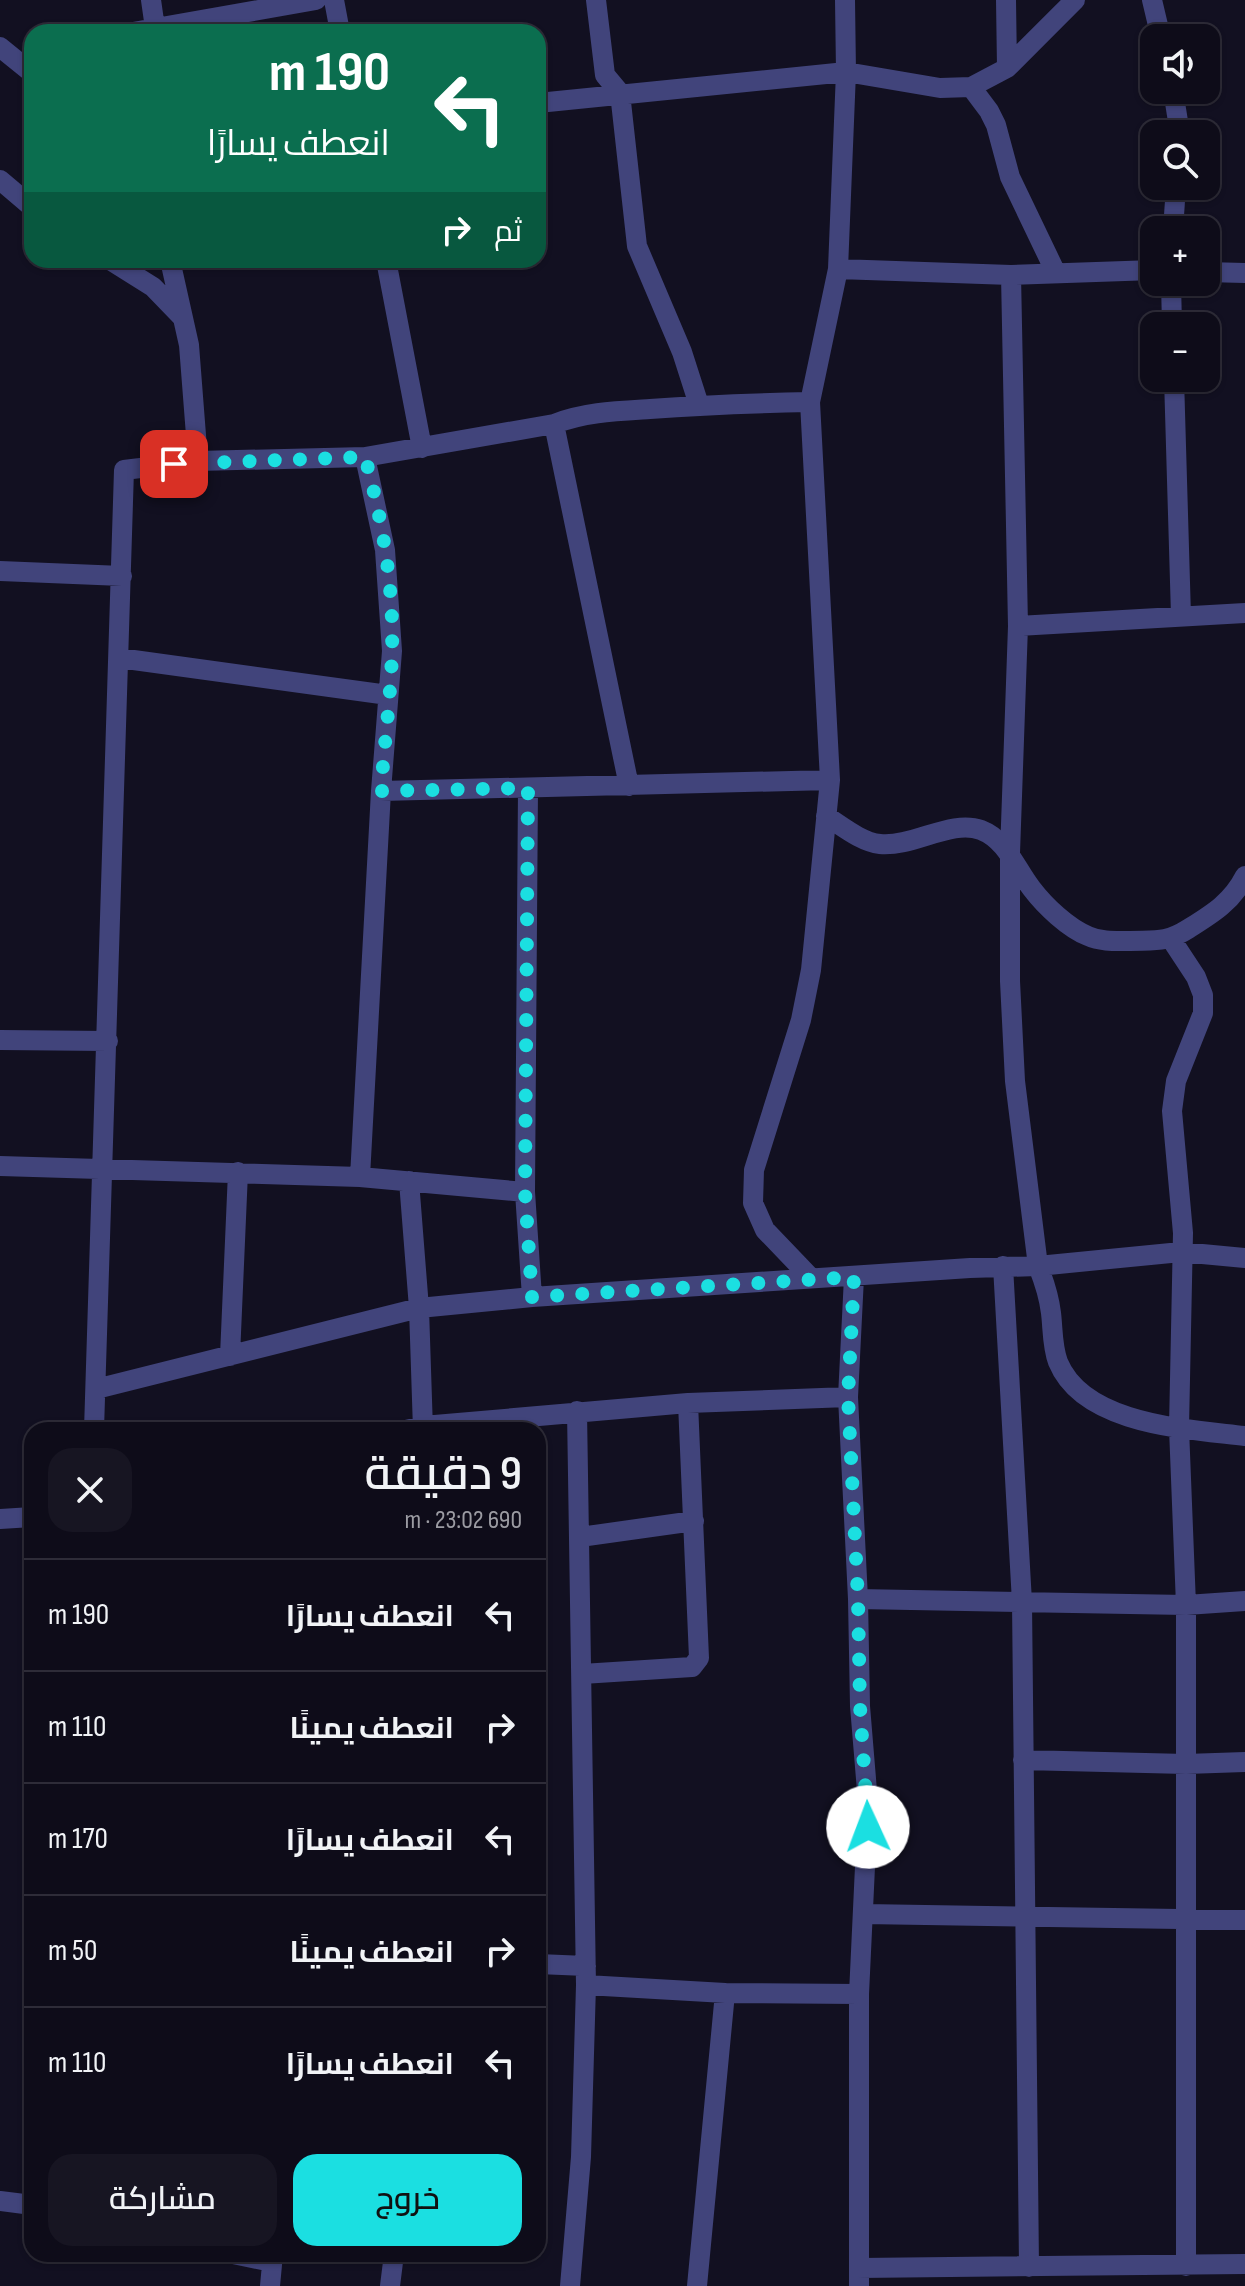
<!DOCTYPE html>
<html lang="ar">
<head>
<meta charset="utf-8">
<style>
	:root { --surface:#0e0c19; --page:#171522; --text:#f1f3f6; --muted:#9b9ba2; --line:#2e2c38; --accent:#1bdfe1 }
	body { margin:0; font-family:"Sofia Sans Condensed",Cairo,sans-serif; background:var(--page); color:var(--text); direction:rtl; height:100vh; display:flex; flex-direction:column; font-size:30px; white-space:nowrap }
	* { box-sizing:border-box; margin:0 }
	p { font-size:26px; color:var(--muted) }
	.icon { flex:none; width:44px; height:44px; fill:none; stroke:currentColor; stroke-width:2; stroke-linecap:round; stroke-linejoin:round }
	.map { position:relative; flex:1; overflow:hidden; direction:ltr }
	.details { position:absolute; left:24px; top:1422px; width:522px; height:840px; display:flex; flex-direction:column; background:var(--surface); border-radius:24px; box-shadow:0 2px 6px #0004,0 0 0 2px var(--line); direction:rtl }
	.details>* { flex:none }
	.banner { position:absolute; left:24px; top:24px; width:522px; height:244px; border-radius:24px; box-shadow:0 2px 6px #0004,0 0 0 2px var(--line); direction:rtl; background:#0b6e4f; color:#fff; overflow:hidden }
	.fabs { position:absolute; left:1140px; top:24px; display:grid; gap:16px }
	.fabs a { display:grid; place-items:center; width:80px; height:80px; border-radius:16px; background:var(--surface); box-shadow:0 2px 6px #0004,0 0 0 2px var(--line); font-size:40px }
	.pin { position:absolute; display:grid; place-items:center; width:68px; height:68px; color:#fff; margin:-34px; border-radius:16px; box-shadow:0 4px 12px #0006 }
	.me { position:absolute; width:88px; margin:-44px; rotate:358deg; stroke-linejoin:round; filter:drop-shadow(0 0 6px #0008) }
	.turn { display:flex; align-items:center; gap:28px; height:168px; padding:0 24px; font-size:36px }
	.turn .icon { width:104px; height:104px; stroke-width:2.5 }
	.turn b { display:block; font-size:56px; line-height:68px }
	.then { display:flex; align-items:center; height:76px; padding:0 24px; background:#0003; gap:16px; font-size:30px }
	.round { display:grid; place-items:center; flex:none; width:84px; height:84px; border-radius:24px; background:var(--page) }
	.summary { display:flex; align-items:center; justify-content:space-between; height:136px; padding:0 24px }
	h1 { font-size:48px; font-weight:600; line-height:60px }
	.cta { display:flex; gap:16px; margin-top:auto; padding:16px 24px }
	.cta a { flex:1; height:92px; border-radius:24px; background:var(--accent); color:#111; font-size:32px; font-weight:600; line-height:92px; text-align:center }
	.cta a+a { background:var(--page); color:var(--text) }
	ul { padding:0; list-style:none }
	li { display:flex; align-items:center; gap:24px; height:112px; padding:0 24px; border-top:2px solid var(--line) }
	li div { flex:1 }
	li b { display:block; font-size:30px }
	li em { font-style:normal }
	.map>svg:first-child { display:block }
	.lines { fill:none; stroke-linecap:round; stroke-linejoin:round }
	.minor { stroke:#41447b; stroke-width:20 }
	.route { stroke:#1bdfe1; stroke-width:14; stroke-dasharray:0 25.2 }
</style>
</head>
<body>
<div class="map">
<svg width="1245" height="2286" viewBox="0 0 1245 2286">
	<rect width="100%" height="100%" fill="#121021"/>
	<g class="lines">
		<!-- minor -->
		<path class="minor" d="M151 0 155 28
			M334 0 340 32
			M596 0 605 75 620 93 637 246 682 352 699 405
			M1006 0 1007 68
			M1152 0 1161 38
			M133 32 316 0
			M0 47 32 73
			M971 87 989 111 996 125 1010 177 1056 273
			M1173 90 1180 134
			M538 103 846 72 940 88 971 87 1007 68 1075 0
			M0 180 32 207
			M1173 230 1176 186
			M110 260 153 287 182 317
			M170 260 189 345 198 461
			M386 260 422 448
			M838 269 1011 275 1154 270
			M1206 272 1245 273
			M1011 275 1018 626 1010 853V981L1015 1081 1038 1266C1044 1281 1049 1296 1051 1313 1053 1329 1052 1346 1058 1362 1084 1425 1187 1429 1245 1436
			M1171 282 1172 326
			M1174 378 1181 616
			M554 424 629 786
			M0 571 122 576
			M1018 626 1245 613
			M119 658 388 695
			M528 788 525 1192 532 1297
			M381 791 830 780
			M826 816C842 826 861 842 880 844 914 847 951 819 981 830 1007 840 1016 869 1032 889 1045 906 1068 928 1088 936 1101 942 1116 941 1130 941 1155 940 1166 943 1188 929 1212 914 1232 902 1245 876
			M1171 939 1196 977 1203 995V1013L1176 1081 1172 1111 1183 1233 1179 1428 1186 1605V2266
			M0 1040 108 1041
			M0 1166 360 1177 525 1192
			M360 1177 381 791 392 651 385 550 365 457
			M409 1181 419 1308 423 1430
			M1003 1266 1022 1602 1029 2267
			M854 1277 848 1397 858 1599 860 1706 868 1803 859 1994V2286
			M812 1279 765 1230 753 1203 754 1170 801 1020 811 970 830 780 810 402 838 269 846 72 845 0
			M230 1356 238 1172
			M96 1389 419 1308 532 1297 970 1268 1038 1266 1181 1252 1245 1258
			M94 1430 124 470 198 461 365 457 554 424C585 412 617 411 650 409 703 405 757 403 810 402
			M406 1430 423 1426 688 1403 848 1397
			M0 1519 32 1517
			M580 1537 694 1521
			M858 1599 1186 1605 1245 1601
			M582 1674 692 1667 699 1658 688 1403
			M1023 1760 1186 1764 1245 1762
			M864 1914 1245 1920
			M538 1964 586 1966
			M586 1985 725 1993 859 1994
			M0 2201 32 2205
			M233 2254 272 2262
			M859 2268 1245 2264
			M270 2286 273 2254
			M390 2286 394 2254
			M570 2286 581 2157 586 1985 577 1411
			M697 2286 725 1993"/>
	</g>
	<g class="lines">
		<!-- route -->
		<path class="route" d="M174 464 365 457C382 519 394 585 392 651 391 697 384 745 381 791L528 788 525 1192 532 1297 854 1277 848 1397 858 1599 860 1706 868 1827"/>
	</g>
</svg>
<div class="fabs">
<a><svg class="icon" aria-label="sound" viewBox="0 0 24 24"><path d="M4 9h4l5-4v14l-5-4H4zM17 9q2 3 0 6"/></svg></a>
<a><svg class="icon" aria-label="search" viewBox="0 0 24 24"><circle cx="10" cy="10" r="6"/><path d="M15 15l6 6"/></svg></a>
<a>+</a>
<a>−</a>
</div>
<div class="pin" style="left:174px;top:464px;background:#d93025"><svg class="icon" aria-label="arrive" viewBox="0 0 24 24"><path d="M6 21V4h12l-3 4 3 4H6"/></svg></div>
<svg class="me" style="left:868px;top:1827px" viewBox="-20 -20 40 40"><circle r="19" fill="#fff"/><path d="M0-13L10 11 0 6-10 11z" fill="#1bdfe1"/></svg>
<div class="banner">
<div class="turn"><svg class="icon" aria-label="left" viewBox="0 0 24 24"><path d="M17 20v-9H6M10 6l-5 5 5 5"/></svg><div><b>190 m</b>انعطف يسارًا</div></div>
<div class="then">ثم<svg class="icon" aria-label="right" viewBox="0 0 24 24"><path d="M7 20v-9h11M14 6l5 5-5 5"/></svg></div>
</div>
<section class="details">
<div class="summary"><div><h1>9 دقيقة</h1><p>690 m · 23:02</p></div><a class="round"><svg class="icon" aria-label="close" viewBox="0 0 24 24"><path d="M6 6l12 12M18 6L6 18"/></svg></a></div>
<ul>
<li><svg class="icon" aria-label="left" viewBox="0 0 24 24"><path d="M17 20v-9H6M10 6l-5 5 5 5"/></svg><div><b>انعطف يسارًا</b></div><em>190 m</em></li>
<li><svg class="icon" aria-label="right" viewBox="0 0 24 24"><path d="M7 20v-9h11M14 6l5 5-5 5"/></svg><div><b>انعطف يمينًا</b></div><em>110 m</em></li>
<li><svg class="icon" aria-label="left" viewBox="0 0 24 24"><path d="M17 20v-9H6M10 6l-5 5 5 5"/></svg><div><b>انعطف يسارًا</b></div><em>170 m</em></li>
<li><svg class="icon" aria-label="right" viewBox="0 0 24 24"><path d="M7 20v-9h11M14 6l5 5-5 5"/></svg><div><b>انعطف يمينًا</b></div><em>50 m</em></li>
<li><svg class="icon" aria-label="left" viewBox="0 0 24 24"><path d="M17 20v-9H6M10 6l-5 5 5 5"/></svg><div><b>انعطف يسارًا</b></div><em>110 m</em></li>
</ul>
<div class="cta"><a>خروج</a><a>مشاركة</a></div>
</section>
</div>
</body>
</html>
